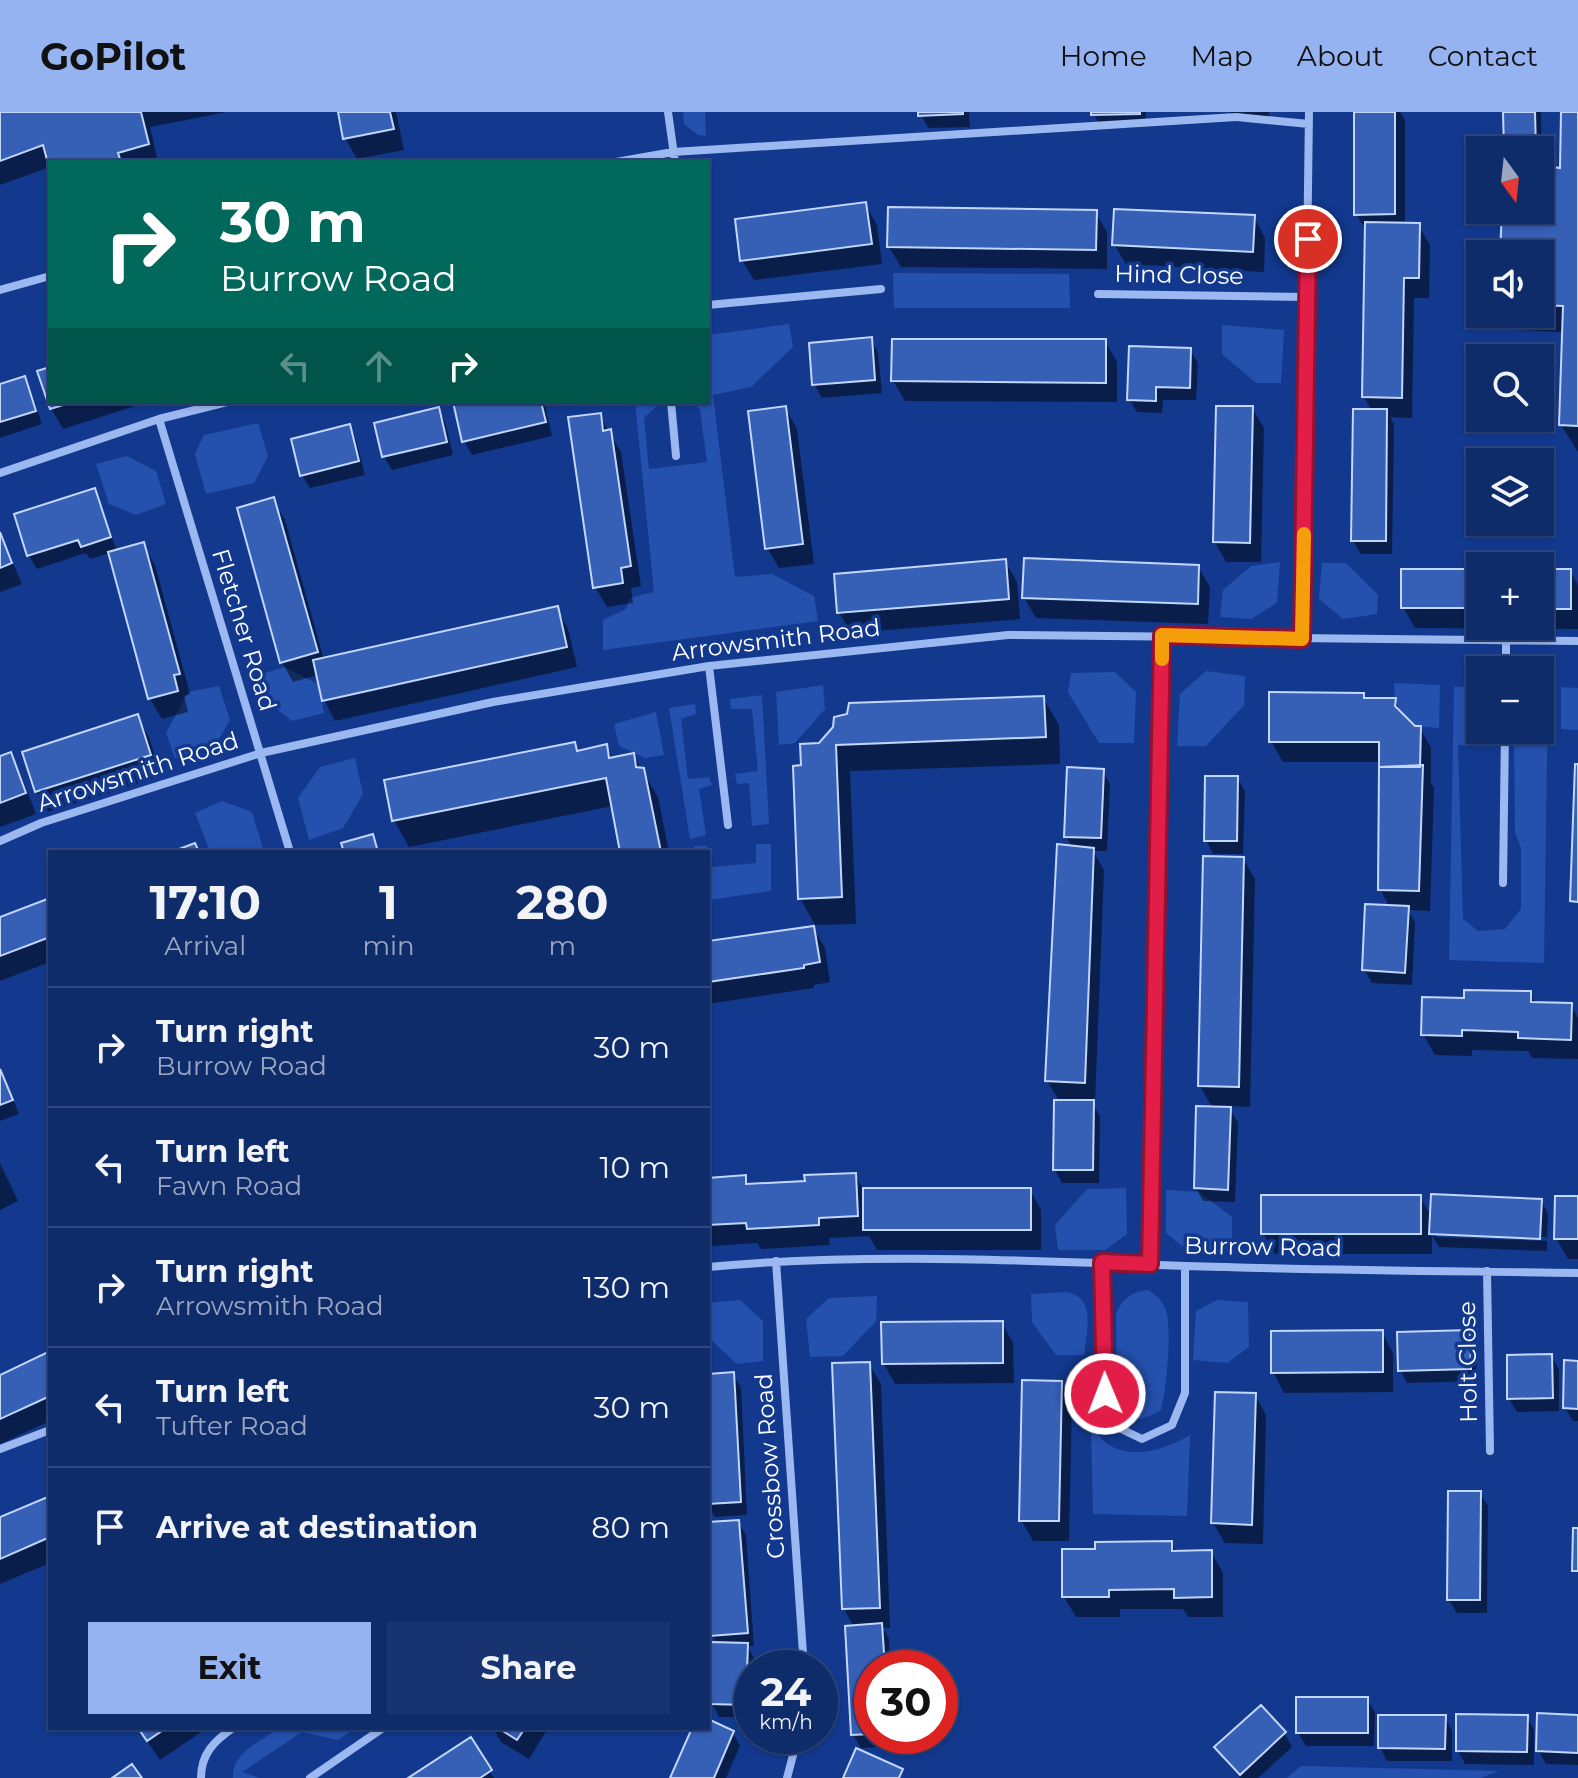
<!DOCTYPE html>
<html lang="en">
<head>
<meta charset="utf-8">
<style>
	:root { --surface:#0e2b6a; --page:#173370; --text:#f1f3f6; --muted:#9ba7c1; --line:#2e477e; --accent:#95b2f1 }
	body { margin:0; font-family:Montserrat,sans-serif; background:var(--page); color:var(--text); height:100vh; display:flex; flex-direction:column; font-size:30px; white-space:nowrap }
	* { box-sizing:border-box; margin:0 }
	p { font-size:26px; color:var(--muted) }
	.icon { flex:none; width:44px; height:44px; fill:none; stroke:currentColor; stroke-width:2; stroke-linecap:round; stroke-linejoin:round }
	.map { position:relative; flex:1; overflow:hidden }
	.sheet { position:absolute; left:48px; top:738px; width:662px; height:880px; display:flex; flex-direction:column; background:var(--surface); border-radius:0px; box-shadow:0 2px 6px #0004,0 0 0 2px var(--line) }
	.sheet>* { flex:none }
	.hud { position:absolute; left:48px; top:48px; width:662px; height:244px; border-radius:0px; box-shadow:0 2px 6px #0004,0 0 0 2px var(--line); background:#00695c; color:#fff; overflow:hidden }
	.needle { width:52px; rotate:165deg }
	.tools { position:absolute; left:1466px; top:24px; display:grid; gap:16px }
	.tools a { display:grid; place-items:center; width:88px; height:88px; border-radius:0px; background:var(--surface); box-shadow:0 2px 6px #0004,0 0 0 2px var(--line); font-size:40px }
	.speed { position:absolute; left:734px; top:1538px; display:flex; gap:16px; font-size:40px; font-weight:700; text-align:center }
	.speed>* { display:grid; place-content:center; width:104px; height:104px; border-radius:50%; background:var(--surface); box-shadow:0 2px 6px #0004,0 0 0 2px var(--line); line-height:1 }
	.speed small { font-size:20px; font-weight:400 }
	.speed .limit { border:12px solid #d22; background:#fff; color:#111 }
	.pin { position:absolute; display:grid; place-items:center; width:68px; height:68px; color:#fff; margin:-34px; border:4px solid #fff; border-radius:50%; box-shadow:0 2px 8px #0007 }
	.me { position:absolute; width:88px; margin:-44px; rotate:359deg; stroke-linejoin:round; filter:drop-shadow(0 0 6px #0008) }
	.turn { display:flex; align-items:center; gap:28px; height:168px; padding:0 40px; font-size:36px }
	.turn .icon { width:104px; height:104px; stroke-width:2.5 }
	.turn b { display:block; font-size:56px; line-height:68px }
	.lanes { display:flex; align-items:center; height:76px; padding:0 40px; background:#0003; justify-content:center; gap:40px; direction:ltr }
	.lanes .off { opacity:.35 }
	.eta { display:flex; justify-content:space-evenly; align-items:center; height:136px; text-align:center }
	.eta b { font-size:48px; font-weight:700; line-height:56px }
	.action { display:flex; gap:16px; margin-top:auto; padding:16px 40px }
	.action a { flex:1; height:92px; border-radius:0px; background:var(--accent); color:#111; font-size:32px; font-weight:700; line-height:92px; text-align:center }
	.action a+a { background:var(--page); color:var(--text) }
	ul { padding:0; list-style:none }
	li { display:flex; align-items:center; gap:24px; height:120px; padding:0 40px; border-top:2px solid var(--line) }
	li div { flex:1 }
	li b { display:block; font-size:30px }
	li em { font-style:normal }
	header { display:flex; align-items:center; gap:48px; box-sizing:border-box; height:112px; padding:0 40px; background:var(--accent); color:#111 }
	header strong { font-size:38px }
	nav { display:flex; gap:44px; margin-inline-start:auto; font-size:28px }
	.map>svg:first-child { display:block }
	.green { fill:#2451ae }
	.shadow { fill:#0007 }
	.building { fill:#365fb6; stroke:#c3d6fc; stroke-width:2 }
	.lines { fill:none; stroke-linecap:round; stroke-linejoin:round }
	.minor { stroke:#9cb8f1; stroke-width:8 }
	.route-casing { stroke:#92132f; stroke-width:20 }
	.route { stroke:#e11d48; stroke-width:14 }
	.slow { stroke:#f59e0b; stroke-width:14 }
	.labels { text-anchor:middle; stroke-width:7; stroke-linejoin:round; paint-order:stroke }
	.street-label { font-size:24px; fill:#fff; stroke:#12398e }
</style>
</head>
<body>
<header>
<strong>GoPilot</strong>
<nav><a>Home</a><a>Map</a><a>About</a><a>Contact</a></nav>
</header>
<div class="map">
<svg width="1578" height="1666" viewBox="0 0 1578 1666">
	<rect width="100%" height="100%" fill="#12398e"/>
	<!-- green -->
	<path class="green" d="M683 0H705L706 24 698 23 684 12Z
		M893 161 1069 162 1070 196H894Z
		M789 212 793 235 751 275 713 283 735 465 772 462 814 484 818 509 603 538V508L626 497 630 486 654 480 635 290H661L644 306 649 357 707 350 700 298 693 290H708V223Z
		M1222 213 1284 218 1281 271H1256L1222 242Z
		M258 311 268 344 254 371 206 382 195 342 204 323Z
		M127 344 156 359 166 392 136 403 109 392 96 352Z
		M1280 450 1277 491 1251 507 1220 505 1223 478 1251 454Z
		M1322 451H1346L1378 483 1377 502 1343 507 1319 487Z
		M284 555 318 572 324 601 292 609 268 590 259 563Z
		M1206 559 1245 564 1244 593 1206 634H1177L1180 582Z
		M1115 560 1136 580 1134 631H1099L1068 580 1071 561Z
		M1394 571 1440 573 1439 616 1415 614 1395 594Z
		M823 573 825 597 795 631 779 633 776 580Z
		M219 574 230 608 213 637 175 646 166 621 188 580Z
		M1480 574V618H1485L1486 633H1458L1463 807 1478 819 1505 817 1521 797V736L1515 720 1514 618H1540V577L1548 576 1544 851 1449 848 1454 575Z
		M1561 575 1578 576V618L1561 617Z
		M762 583 769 712 752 714 749 671 737 672 735 662 758 659 752 597H731L730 587Z
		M695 592 696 602 681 607 688 667 709 665 712 673 699 677 706 723 690 727 669 596Z
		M656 600 664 643 645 646 619 634 614 612Z
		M355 646 363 682 343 716 309 728 298 686 320 655Z
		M222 689 252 700 264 740H210L195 701Z
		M756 732H771V779L708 788V740H695L694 734H707L712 755 756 751Z
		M1126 1076 1127 1122 1105 1138H1058L1055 1113 1087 1077Z
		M1166 1078 1199 1080 1232 1105V1137H1186L1166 1121Z
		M1148 1178C1158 1184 1164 1190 1167 1202 1171 1224 1167 1275 1161 1298 1145 1307 1128 1315 1117 1294L1116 1202C1123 1186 1131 1180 1148 1178Z
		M1067 1180C1096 1186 1087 1219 1084 1243H1056L1032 1210 1031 1182Z
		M877 1184 876 1209 843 1244 810 1245 806 1207 829 1186Z
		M740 1188 763 1209V1249L737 1252 708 1225V1191Z
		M1217 1188 1248 1190 1249 1235 1227 1251 1193 1248 1196 1199Z
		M1091 1314C1096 1320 1102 1329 1109 1333 1135 1348 1166 1337 1190 1323L1187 1404 1093 1402Z
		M281 1616H356L338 1628 302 1620 242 1660 260 1666H233C231 1641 262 1628 281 1616Z
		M1301 1654 1499 1659 1480 1666H1287Z"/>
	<!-- shadow -->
	<path class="shadow" d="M0 0H227L150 15 158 50H50V55L0 73Z
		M340 0H396L404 38 357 47 345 26Z
		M920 0H969L970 15 928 16Z
		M1093 0H1146V15L1101 16Z
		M1230 0H1269V10H1235Z
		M1356 0H1400L1405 8V112L1418 113 1430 133 1429 186H1414L1412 306 1390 305 1394 312 1392 442H1361L1353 429 1372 299 1364 285 1367 120 1356 102Z
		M1505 0H1541L1542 55 1562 58 1563 0H1578V340L1561 313 1564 220 1516 218 1507 202H1540V142H1502L1504 98H1540V38H1506Z
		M865 92 877 113 882 152 754 168 742 148Z
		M1095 100 1107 120V157L901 155 889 135Z
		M1254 105 1265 126 1264 160 1126 152 1114 132Z
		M871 227 878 241 882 281 822 286 814 272Z
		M1105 229 1117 250V290L905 289 893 269Z
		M1190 238 1198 251 1196 288H1163L1162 301 1137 300 1129 287Z
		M50 257V290H148L63 317 51 296 40 260Z
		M24 266 31 280 42 312 0 326V274Z
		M455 290H544L552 324 472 343 464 329Z
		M785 296 797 317 814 452 779 456 767 436Z
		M1252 296 1264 316 1261 450H1226L1215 430Z
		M438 297 445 310 453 343 392 358 384 345 376 312Z
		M599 303 621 340 641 474 631 476 633 491 607 495 595 475Z
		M349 314 356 328 365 363 310 376 302 363Z
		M94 378 101 392 117 440 143 433 155 453 190 582 184 584 188 600 162 607 150 587 110 441 90 447 86 441 37 457 29 444 16 403Z
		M273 388 285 408 324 548 557 497 568 517 577 555 335 609 324 588 318 563 293 570 282 550Z
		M0 422 22 472 0 480Z
		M1005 449 1017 470 1020 507 851 521 839 500Z
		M1198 455 1210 475 1208 512 1036 506 1024 486Z
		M1480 459V514H1540V459H1570L1578 473V517L1415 516 1403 495Z
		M1363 583 1366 588H1394L1406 608 1414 616H1420L1431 636V671L1434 676 1430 799 1408 798 1415 810 1412 873 1372 871 1364 858 1390 796 1380 777 1381 650H1283L1271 629Z
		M1043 586 1059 613 1060 652 850 659 856 812 815 813 800 786 803 655 820 633Z
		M137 605 149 625 161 664 48 700 37 680 24 641Z
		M574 632 579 640 606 635 613 647 633 643 658 685 669 740H623L613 694 409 735 394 708Z
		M10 642 21 663 36 702 0 715V646Z
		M1103 659 1110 672 1107 739H1093L1104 758 1095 991H1092L1100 1004 1099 1071H1062L1055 1058 1060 990 1047 969 1073 735 1066 725Z
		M1237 666 1245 679 1243 742H1213L1206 728Z
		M1243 747 1255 767 1250 995 1228 994 1238 1011 1235 1090 1203 1089 1196 1076 1213 997 1200 974Z
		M50 788V850L0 869V807Z
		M813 816 825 836 830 870 814 873V876L708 892V831Z
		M1530 881 1536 892 1571 893 1578 906V947L1532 946 1528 939 1472 938V944L1435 943 1423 922 1466 888Z
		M0 955 19 1002 0 1009Z
		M0 1051 18 1089 0 1098Z
		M855 1063 864 1078H1030L1041 1098V1138H877L869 1124 829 1126 830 1133 761 1137 757 1131 712 1134 708 1126V1068L744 1066 749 1074 807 1071Z
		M1420 1085 1432 1105 1541 1088 1548 1102 1547 1125 1436 1121V1125L1547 1129V1139L1439 1135 1432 1123V1142H1275L1263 1121Z
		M1578 1086V1147H1568L1556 1126Z
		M1002 1211 1013 1231 1014 1271 895 1272 884 1252Z
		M1382 1220 1393 1241V1280L1284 1281 1273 1260Z
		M1469 1220 1476 1233 1477 1269 1407 1271 1400 1258Z
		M50 1242V1309L0 1332V1265Z
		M1551 1244 1559 1257V1299L1517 1300 1509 1287Z
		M1578 1251V1309H1573L1565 1296Z
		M869 1252 881 1272 890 1516H883L889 1527 890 1556H872V1624H895V1634L861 1636 853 1623 854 1515 844 1497Z
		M733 1262 741 1276 747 1403 715 1405 708 1392V1264Z
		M1061 1271 1072 1291 1069 1429H1033L1021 1408Z
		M1255 1283 1266 1303 1263 1432 1225 1431 1213 1411Z
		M1480 1381 1488 1394 1487 1501H1457L1449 1488Z
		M50 1386V1451L0 1472V1408Z
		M738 1410 746 1423 754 1534H747L754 1546V1556H752V1605H719L712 1591 717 1532 712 1523 708 1473V1412Z
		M1171 1431 1177 1441 1211 1440 1223 1461V1505H1188L1183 1497H1120V1505H1076L1064 1485 1097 1439Z
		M1367 1587 1375 1600 1374 1634H1306L1298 1621Z
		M1261 1595 1285 1622 1292 1635 1258 1666H1240L1224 1648 1217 1635Z
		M1445 1605 1452 1619V1649H1387L1380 1635Z
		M1527 1605 1534 1618V1653L1465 1652 1458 1639Z
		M1578 1605V1653L1546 1652 1538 1638Z
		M708 1610 733 1621 740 1634 726 1666H672L694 1616H708Z
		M138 1616H207L160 1648Z
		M493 1616H548L529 1647 501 1630Z
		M470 1628 494 1666H411Z"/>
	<!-- building -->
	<path class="building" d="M0 0H141L149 32 118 41 121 50H50V59L43 33 0 49Z
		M338 0H390L394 17 343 27Z
		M918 0H963V2L918 4Z
		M1091 0H1140V2L1091 3Z
		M1354 0H1395V102L1354 103Z
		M1503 0H1535L1536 38H1504Z
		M1561 0H1578V314L1559 313 1563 194 1540 193V142H1500L1502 98H1540V53L1560 56Z
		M866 90 872 132 740 149 735 107Z
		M888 95 1097 98 1096 138 887 135Z
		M1114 97 1255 103 1253 140 1112 133Z
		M1365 110 1420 111 1419 166H1404L1402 286 1362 285Z
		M872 225 875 268 812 273 809 231Z
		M892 227H1106V271L891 269Z
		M1129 234 1191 236 1190 276 1156 275V289L1127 288Z
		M50 255V290H73L50 297 37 259Z
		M25 264 36 299 0 310V272Z
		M453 290H541L546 310 462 330Z
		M786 294 803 432 765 437 748 299Z
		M1216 294H1253L1250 431 1213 430Z
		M439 295 447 330 382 345 374 311Z
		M1353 297H1387L1386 429H1351Z
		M601 301 603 319 611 317 631 454 621 456 623 471 593 476 568 305Z
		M350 312 359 349 300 364 291 327Z
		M95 376 111 425 81 435 78 428 27 444 14 402Z
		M274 385 318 540 280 551 237 396Z
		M0 420 12 451 0 456Z
		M144 430 180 562 174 563 178 579 148 587 108 440Z
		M1024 446 1199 453 1198 492 1022 486Z
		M1006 447 1009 487 837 501 834 462Z
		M1401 457H1480V496H1401Z
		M1540 457H1571V497H1540Z
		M558 494 567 535 322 589 313 548Z
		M1269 580 1364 581V586H1396L1395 594 1415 614H1421L1420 655H1379V630H1269Z
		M1044 584 1046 625 836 633 842 785 798 787 793 654 801 653 800 632 819 631 833 615 834 605 847 602 849 591Z
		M138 602 151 643 35 680 22 640Z
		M575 630 577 639 607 632 609 646 634 641 636 655 644 656 661 740H620L606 666 392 709 384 668Z
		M11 640 26 681 0 691V644Z
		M1575 652H1578V790L1570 789Z
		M1423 653 1419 779 1378 778 1379 655Z
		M1067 655 1104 657 1101 726 1064 725Z
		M1205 664H1238L1237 729H1204Z
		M373 722 378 740H344L341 731Z
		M195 731 199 740H171Z
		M1057 732 1094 736 1085 971 1045 969Z
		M1203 744 1244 745 1239 975 1198 974Z
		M50 786V825L0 844V805Z
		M1365 792 1409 794 1405 861 1362 858Z
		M814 814 820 850 804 853V856L708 870V829Z
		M1464 878 1531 879V890L1572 891 1571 928 1518 926V920L1462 918V924L1421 923 1422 885 1464 886Z
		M0 957 13 988 0 993Z
		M1054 988H1094L1093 1058H1053Z
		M1196 994 1231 995 1228 1078 1194 1076Z
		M856 1061 858 1104 819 1106V1113L747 1117 746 1111 708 1113V1066L746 1063V1072L805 1069 804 1063Z
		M863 1076H1031V1118H863Z
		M1431 1082 1542 1087 1540 1127 1429 1122Z
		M1261 1083H1421V1122H1261Z
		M1555 1084H1578V1127H1554Z
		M1003 1209V1251L882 1252 881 1210Z
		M1383 1218V1260L1271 1261V1219Z
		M1470 1218 1471 1257 1398 1259 1397 1220Z
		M50 1239V1284L0 1307V1263Z
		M1552 1242 1553 1286 1507 1287V1243Z
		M1564 1248 1578 1249V1297L1563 1296Z
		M870 1250 880 1496 842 1497 832 1251Z
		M734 1260 741 1390 708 1392V1262Z
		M1022 1268 1062 1269 1059 1409H1019Z
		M1215 1280 1256 1281 1252 1413 1211 1411Z
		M1448 1379H1481L1480 1488H1447Z
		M50 1384V1425L0 1447V1405Z
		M739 1408 748 1521 710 1524 708 1410Z
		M1573 1416H1578V1459H1572Z
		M1172 1429V1439L1212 1438V1485L1174 1486V1477L1109 1478V1485H1062V1437H1095V1430Z
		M882 1511 885 1556H872V1622L851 1623 845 1514Z
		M711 1530 748 1531 746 1593 710 1592Z
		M1296 1585H1368V1621H1296Z
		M1261 1593 1286 1620 1240 1663 1214 1635Z
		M1537 1601 1578 1603V1641L1536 1639Z
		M1456 1602 1528 1603 1527 1640 1456 1639Z
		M1378 1603H1446L1445 1637 1378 1636Z
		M708 1607 734 1619 714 1666H670L692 1616H708Z
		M138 1616H166L147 1629Z
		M498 1616H525L517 1628Z
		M471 1625 492 1658 480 1666H408Z
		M856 1636 903 1657 899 1666H843Z
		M132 1652 142 1666H112Z"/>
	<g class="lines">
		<!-- minor -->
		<path class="minor" d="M668 0 675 50
			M616 50 673 40 1236 5 1309 12
			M0 178 50 164
			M1098 182 1307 185
			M708 193 881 177
			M671 290 676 344
			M159 307 290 740
			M0 361 159 307 227 290
			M1302 527 1309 0
			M709 554 728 713
			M1506 558V529
			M0 729 41 711 261 641 493 590 709 554 1008 523 1578 529
			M1503 771 1505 618
			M776 1149 804 1556
			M1102 1150 1105 1282 1115 1314 1142 1327 1172 1313 1185 1281V1154
			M1150 1152 1162 523
			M708 1155C866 1140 1027 1149 1185 1154 1316 1158 1447 1159 1578 1161
			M1487 1159 1490 1339
			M0 1337 50 1318
			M201 1666C201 1642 214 1629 233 1616
			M310 1666 383 1616
			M787 1666 798 1624"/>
	</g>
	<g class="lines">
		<!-- route casing -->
		<g class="route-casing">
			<path id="route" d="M1105 1282 1102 1150 1150 1152 1162 523 1302 527 1308 127"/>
		</g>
		<!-- route -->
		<use href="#route" class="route"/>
		<!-- slow -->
		<path class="slow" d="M1162 547V523L1302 527 1304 422"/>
	</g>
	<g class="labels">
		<!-- street labels -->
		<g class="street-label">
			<text transform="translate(1179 163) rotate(1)" y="8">Hind Close</text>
			<text transform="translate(244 518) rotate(73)" y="8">Fletcher Road</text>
			<text transform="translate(776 528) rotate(-7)" y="8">Arrowsmith Road</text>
			<text transform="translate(138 660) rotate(-18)" y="8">Arrowsmith Road</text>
			<text transform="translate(1263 1135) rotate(1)" y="8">Burrow Road</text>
			<text transform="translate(1468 1250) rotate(-91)" y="8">Holt Close</text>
			<text transform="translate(770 1354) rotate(-94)" y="8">Crossbow Road</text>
		</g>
	</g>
</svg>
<div class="tools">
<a><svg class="needle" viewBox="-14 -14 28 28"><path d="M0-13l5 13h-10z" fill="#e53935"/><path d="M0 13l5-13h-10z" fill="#9ba7c1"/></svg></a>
<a><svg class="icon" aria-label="sound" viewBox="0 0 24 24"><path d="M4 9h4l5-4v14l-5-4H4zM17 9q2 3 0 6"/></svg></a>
<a><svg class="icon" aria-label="search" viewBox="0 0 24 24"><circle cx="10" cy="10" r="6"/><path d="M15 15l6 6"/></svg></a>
<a><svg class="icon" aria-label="layers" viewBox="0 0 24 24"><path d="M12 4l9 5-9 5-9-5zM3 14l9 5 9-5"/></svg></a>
<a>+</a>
<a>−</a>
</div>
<div class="speed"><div>24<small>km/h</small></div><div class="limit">30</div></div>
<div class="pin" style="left:1308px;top:127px;background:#d93025"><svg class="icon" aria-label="arrive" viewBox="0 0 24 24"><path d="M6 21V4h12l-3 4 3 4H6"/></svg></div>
<svg class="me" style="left:1105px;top:1282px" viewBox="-20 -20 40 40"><circle r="17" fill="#e11d48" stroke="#fff" stroke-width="3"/><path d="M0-11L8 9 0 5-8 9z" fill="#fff"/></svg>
<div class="hud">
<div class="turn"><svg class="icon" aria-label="right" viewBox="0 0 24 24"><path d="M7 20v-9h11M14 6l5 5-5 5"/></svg><div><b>30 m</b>Burrow Road</div></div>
<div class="lanes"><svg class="icon off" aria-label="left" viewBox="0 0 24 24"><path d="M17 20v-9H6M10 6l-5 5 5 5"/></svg><svg class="icon off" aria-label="ahead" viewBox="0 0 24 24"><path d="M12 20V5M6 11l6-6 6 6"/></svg><svg class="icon" aria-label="right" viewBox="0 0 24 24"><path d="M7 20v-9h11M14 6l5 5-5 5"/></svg></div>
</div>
<section class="sheet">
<div class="eta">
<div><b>17:10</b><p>Arrival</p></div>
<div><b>1</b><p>min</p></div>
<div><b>280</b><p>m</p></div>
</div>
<ul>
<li><svg class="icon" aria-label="right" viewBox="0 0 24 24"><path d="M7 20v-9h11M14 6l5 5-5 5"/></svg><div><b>Turn right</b><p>Burrow Road</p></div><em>30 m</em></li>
<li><svg class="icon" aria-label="left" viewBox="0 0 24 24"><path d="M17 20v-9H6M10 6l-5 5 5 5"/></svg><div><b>Turn left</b><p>Fawn Road</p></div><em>10 m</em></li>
<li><svg class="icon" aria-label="right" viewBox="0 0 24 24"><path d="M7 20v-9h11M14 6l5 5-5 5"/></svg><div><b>Turn right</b><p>Arrowsmith Road</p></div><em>130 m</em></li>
<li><svg class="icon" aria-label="left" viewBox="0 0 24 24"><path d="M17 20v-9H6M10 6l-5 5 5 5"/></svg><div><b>Turn left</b><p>Tufter Road</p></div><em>30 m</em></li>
<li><svg class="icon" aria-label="arrive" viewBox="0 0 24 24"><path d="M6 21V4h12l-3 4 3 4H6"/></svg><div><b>Arrive at destination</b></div><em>80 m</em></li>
</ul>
<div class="action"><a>Exit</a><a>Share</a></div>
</section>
</div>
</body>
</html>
